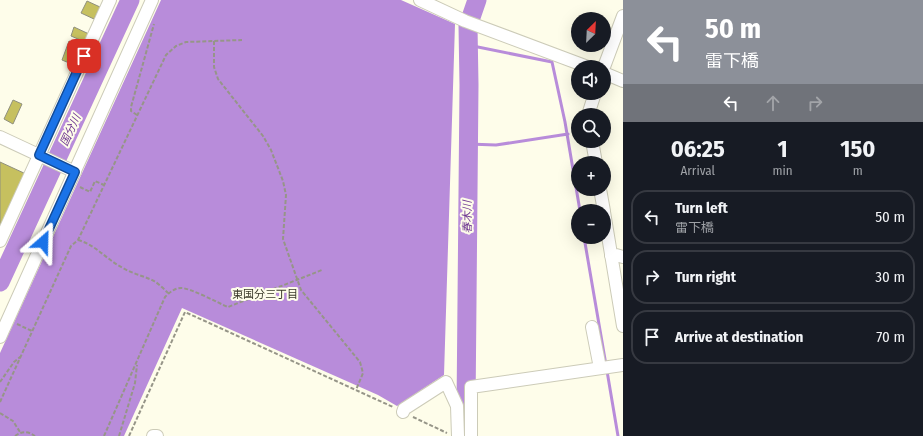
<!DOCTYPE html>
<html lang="en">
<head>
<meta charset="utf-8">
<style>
	:root { --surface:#171b24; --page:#242831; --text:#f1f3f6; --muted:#9ea1a6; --line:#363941 }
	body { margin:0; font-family:"Fira Sans Condensed","Noto Sans JP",sans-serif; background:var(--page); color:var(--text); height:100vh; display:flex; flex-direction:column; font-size:15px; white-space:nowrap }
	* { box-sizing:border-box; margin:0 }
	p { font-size:13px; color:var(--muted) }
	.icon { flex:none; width:22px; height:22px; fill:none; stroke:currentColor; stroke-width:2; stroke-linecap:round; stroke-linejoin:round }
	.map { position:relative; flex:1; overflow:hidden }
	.side { display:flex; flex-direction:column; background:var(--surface); width:300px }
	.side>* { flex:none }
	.banner { background:#8c9099; color:#fff; overflow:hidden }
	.needle { width:26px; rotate:24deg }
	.tools { position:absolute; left:571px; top:12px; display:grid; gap:8px }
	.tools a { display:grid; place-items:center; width:40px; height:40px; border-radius:50%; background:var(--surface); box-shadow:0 4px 16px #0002; font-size:20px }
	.pin { position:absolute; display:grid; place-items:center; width:34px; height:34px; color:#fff; margin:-17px; border-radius:8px; box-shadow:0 2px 6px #0006 }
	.me { position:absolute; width:44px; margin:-22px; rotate:25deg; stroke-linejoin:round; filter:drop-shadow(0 0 3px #0008) }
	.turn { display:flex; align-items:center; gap:14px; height:84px; padding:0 16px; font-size:18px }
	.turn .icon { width:52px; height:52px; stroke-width:2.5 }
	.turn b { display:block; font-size:28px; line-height:34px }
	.lanes { display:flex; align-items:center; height:38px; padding:0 16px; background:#0003; justify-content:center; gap:20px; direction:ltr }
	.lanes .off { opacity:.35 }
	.eta { display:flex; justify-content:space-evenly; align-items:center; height:68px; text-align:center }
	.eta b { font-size:24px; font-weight:700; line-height:28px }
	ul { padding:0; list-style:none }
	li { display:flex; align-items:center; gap:12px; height:54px; margin:0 8px 6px; padding:0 8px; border:2px solid var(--line); border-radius:16px }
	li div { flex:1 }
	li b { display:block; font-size:15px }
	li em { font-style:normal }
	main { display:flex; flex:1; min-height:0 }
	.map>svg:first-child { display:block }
	.water { fill:#b88cda }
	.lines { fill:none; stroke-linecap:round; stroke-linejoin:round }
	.stream { stroke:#b88cda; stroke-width:3 }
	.river { stroke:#b88cda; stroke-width:19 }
	.building { fill:#c6c05f; stroke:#90907e }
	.minor-casing { stroke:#cccbb8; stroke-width:14 }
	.path { stroke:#969588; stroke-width:2; stroke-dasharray:4 2; stroke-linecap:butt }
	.minor { stroke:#fff; stroke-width:12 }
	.route-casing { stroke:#114b97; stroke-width:10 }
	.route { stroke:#1a73e8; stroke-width:7 }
	.labels { text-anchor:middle; stroke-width:4; stroke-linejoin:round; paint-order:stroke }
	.water-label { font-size:11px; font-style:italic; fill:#6d3591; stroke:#fefdea }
	.neighbourhood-label { font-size:11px; fill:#3a392a; stroke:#fefdea }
</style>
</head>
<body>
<main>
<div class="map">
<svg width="623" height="436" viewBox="0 0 623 436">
	<rect width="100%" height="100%" fill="#fefdea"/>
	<!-- water -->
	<path class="water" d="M161 0H401L455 24 444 375 397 406 378 395 182 308 124 436H0V353Z"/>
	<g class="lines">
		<!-- stream -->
		<path class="stream" d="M468 45 552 62 565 122 580 211
			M468 144 496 145 568 134
			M584 237 606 365
			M607 371 618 436"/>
		<!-- river -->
		<path class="river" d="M0 282 130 0
			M466 409 469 85 468 26 477 0"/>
	</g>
	<!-- building -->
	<path class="building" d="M87 1 100 7 94 19 81 13Z
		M74 27 89 34 85 42 71 36Z
		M69 41 82 47 74 65 62 60Z
		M13 100 22 104 13 124 4 119Z
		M0 162 26 174 0 231Z"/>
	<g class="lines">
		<!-- minor casing -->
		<g class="minor-casing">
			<path id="minor" d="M420 0 465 21 588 67
				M604 67 623 16
				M604 73 623 81
				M588 115 595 93
				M0 137 75 172
				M592 141 596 163
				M600 189 604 211
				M604 212 623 326
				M0 241 110 0
				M611 256 616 255 623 257
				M592 327 600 368
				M0 337 152 0
				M403 412 404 409 446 382 457 406 458 436
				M153 436H157
				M471 436V387L623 365"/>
		</g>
		<!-- path -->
		<path class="path" d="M214 41V67L218 79 263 136 271 150 283 181 286 195 283 239 301 290 360 362 363 373 356 390
			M137 115 131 111V107L154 24
			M80 187 90 192 95 181 104 185
			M78 240C96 245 107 260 123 268 133 274 144 276 154 281 159 284 164 289 168 293
			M17 324 32 331
			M0 382 14 362 20 357
			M0 402 71 246 78 240 166 55 176 46 186 42 242 40
			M0 413 13 421 20 432
			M413 417 447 433
			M15 436C22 431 28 431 35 436
			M104 436 165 297C170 292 175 288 181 288 191 288 218 303 228 307L322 270
			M119 436 135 383 137 365
			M129 436 185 312 393 407"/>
		<!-- minor -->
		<use href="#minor" class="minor"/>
	</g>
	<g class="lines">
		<!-- route casing -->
		<g class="route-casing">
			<path id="route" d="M43 242 75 172 39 155 84 56"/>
		</g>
		<!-- route -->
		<use href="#route" class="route"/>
	</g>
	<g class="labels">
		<!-- water labels -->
		<g class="water-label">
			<text transform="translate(70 130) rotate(-65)" y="4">国分川</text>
			<text transform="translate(467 217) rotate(-90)" y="4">春木川</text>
		</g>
		<!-- neighbourhood labels -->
		<g class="neighbourhood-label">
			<text x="265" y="298">東国分三丁目</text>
		</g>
	</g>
</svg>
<div class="tools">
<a><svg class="needle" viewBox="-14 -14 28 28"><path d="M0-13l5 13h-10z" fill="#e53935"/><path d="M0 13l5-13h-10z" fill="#9ea1a6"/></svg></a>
<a><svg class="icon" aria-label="sound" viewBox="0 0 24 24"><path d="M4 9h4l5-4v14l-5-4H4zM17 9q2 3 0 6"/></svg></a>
<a><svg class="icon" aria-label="search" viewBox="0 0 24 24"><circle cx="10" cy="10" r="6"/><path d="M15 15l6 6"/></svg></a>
<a>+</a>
<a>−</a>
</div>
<div class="pin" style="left:84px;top:56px;background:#d93025"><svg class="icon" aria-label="arrive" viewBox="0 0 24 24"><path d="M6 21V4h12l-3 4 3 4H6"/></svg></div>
<svg class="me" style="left:43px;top:242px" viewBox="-20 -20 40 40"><path d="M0-17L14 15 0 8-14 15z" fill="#1a73e8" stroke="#fff" stroke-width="4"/></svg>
</div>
<section class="side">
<div class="banner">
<div class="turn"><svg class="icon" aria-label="left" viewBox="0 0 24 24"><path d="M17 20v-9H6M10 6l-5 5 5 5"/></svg><div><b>50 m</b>雷下橋</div></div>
<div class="lanes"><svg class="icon" aria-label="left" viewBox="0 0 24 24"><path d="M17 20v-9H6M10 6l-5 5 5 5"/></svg><svg class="icon off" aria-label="ahead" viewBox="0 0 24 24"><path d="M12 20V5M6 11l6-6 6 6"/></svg><svg class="icon off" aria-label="right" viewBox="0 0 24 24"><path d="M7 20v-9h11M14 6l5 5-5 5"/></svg></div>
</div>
<div class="eta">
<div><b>06:25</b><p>Arrival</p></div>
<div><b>1</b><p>min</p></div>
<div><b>150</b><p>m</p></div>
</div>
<ul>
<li><svg class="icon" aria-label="left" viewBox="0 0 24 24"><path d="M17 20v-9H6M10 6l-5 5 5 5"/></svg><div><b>Turn left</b><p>雷下橋</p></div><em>50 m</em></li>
<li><svg class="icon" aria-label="right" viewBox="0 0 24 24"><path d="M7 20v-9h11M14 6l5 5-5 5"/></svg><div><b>Turn right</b></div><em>30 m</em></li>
<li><svg class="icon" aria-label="arrive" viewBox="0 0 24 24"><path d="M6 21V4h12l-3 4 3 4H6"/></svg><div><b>Arrive at destination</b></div><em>70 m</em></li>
</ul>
</section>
</main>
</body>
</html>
